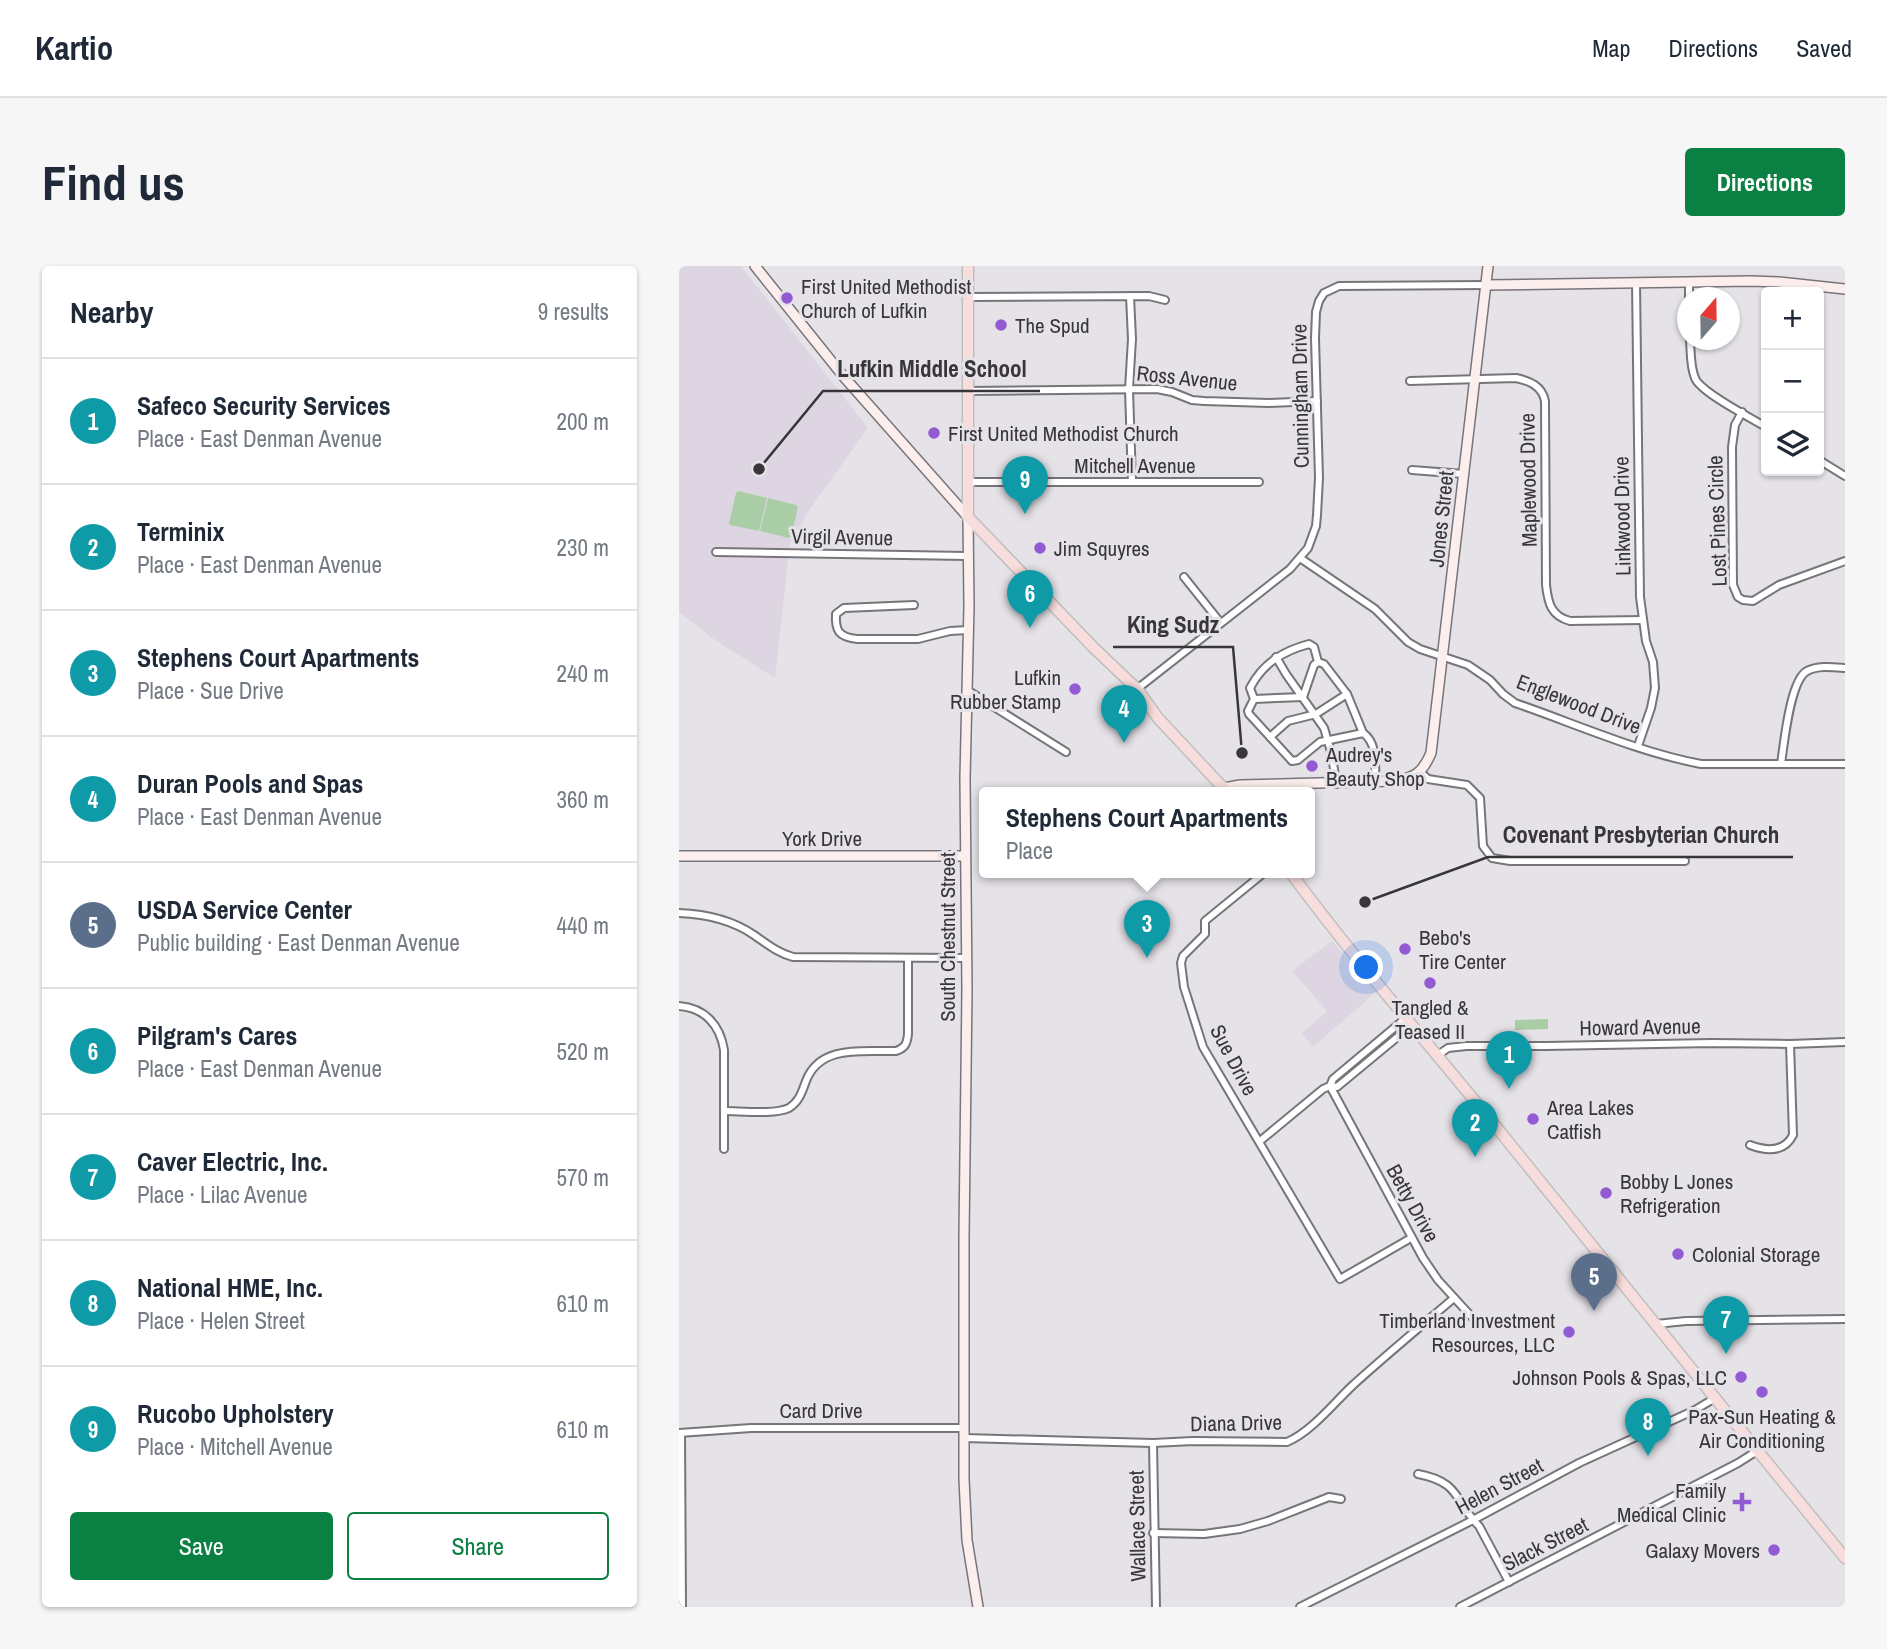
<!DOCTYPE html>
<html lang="en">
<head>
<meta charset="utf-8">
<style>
  :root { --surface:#fff; --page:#f6f6f7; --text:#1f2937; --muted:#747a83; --line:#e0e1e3; --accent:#0b8043 }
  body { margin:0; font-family:"Archivo Narrow",sans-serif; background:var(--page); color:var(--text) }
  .controls { position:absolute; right:21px; top:21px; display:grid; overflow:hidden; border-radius:7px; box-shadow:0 2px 5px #0004 }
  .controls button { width:63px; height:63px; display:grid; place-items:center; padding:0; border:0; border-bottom:2px solid var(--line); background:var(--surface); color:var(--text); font:35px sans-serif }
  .compass { position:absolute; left:998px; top:21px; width:63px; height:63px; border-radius:50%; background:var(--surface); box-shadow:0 2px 5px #0004; rotate:20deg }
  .you { position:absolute; left:688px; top:702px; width:24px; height:24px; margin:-18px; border:5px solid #fff; border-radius:50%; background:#1a73e8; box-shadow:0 0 0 10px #1a73e833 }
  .badge { display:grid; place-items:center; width:46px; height:46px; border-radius:50%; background:var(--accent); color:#fff; font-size:23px; font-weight:700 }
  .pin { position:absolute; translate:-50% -58px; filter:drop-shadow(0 2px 4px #0008) }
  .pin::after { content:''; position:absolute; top:37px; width:24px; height:21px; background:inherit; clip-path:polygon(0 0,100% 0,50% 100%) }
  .popup { position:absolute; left:300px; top:521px; width:336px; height:91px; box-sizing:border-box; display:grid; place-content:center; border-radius:7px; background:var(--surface); filter:drop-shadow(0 2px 5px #0005); font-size:23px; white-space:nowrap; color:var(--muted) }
  .popup b { font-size:26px; color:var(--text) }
  .popup::after { content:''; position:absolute; left:50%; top:100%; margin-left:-14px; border:14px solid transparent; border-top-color:var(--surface) }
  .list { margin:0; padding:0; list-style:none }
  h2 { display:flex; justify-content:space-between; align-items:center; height:91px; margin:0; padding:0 28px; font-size:30px }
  h2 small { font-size:23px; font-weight:400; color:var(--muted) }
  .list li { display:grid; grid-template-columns:46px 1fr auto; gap:21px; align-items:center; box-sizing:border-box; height:126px; padding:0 28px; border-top:2px solid var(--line) }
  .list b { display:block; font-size:26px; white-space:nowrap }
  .list p { margin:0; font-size:23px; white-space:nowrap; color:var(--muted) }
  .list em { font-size:23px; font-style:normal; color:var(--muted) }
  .actions { display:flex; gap:14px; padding:21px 28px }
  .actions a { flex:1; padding:16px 0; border:2px solid var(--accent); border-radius:7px; text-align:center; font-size:24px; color:var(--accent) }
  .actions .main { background:var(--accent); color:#fff }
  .icon { flex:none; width:38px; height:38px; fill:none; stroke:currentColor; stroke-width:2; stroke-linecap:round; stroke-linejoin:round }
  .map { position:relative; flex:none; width:1166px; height:1341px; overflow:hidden; border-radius:7px }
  header { display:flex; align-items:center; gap:42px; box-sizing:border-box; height:98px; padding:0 35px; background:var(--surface); border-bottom:2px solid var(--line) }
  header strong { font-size:33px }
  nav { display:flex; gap:38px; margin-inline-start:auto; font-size:24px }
  .intro { display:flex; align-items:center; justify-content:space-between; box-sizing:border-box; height:168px; padding:0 42px }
  h1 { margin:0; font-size:49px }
  .button { padding:18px 32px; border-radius:7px; background:var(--accent); color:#fff; font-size:24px; font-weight:700 }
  main { display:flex; gap:42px; padding:0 42px }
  aside { flex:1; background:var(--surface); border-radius:7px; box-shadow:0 2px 5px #0004 }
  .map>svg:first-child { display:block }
  .built { fill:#ddd6e2 }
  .green { fill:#a9cea5 }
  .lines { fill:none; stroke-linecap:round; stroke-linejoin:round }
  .street-casing { stroke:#78757a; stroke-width:10 }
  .secondary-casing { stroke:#78757a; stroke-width:12 }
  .primary-casing { stroke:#bfbfbf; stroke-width:13 }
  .street { stroke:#fff; stroke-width:6 }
  .secondary { stroke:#fbeeed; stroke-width:9 }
  .primary { stroke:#f7dddc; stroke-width:10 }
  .poi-dot { fill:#925bd3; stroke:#e5e2e8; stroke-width:2.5 }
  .labels { text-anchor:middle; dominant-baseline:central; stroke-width:6; stroke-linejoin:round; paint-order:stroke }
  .poi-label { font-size:21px; fill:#383638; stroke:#e5e2e8; text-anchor:start }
  .street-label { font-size:21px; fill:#383638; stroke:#e5e2e8 }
  .leader { fill:none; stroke:#383638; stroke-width:2.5 }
  .callout-dot { fill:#383638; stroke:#e5e2e8; stroke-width:2.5 }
  .callout-label { font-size:23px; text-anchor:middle; font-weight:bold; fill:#383638; stroke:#e5e2e8; stroke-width:6; stroke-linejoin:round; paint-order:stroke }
</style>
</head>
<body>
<header>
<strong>Kartio</strong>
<nav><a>Map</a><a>Directions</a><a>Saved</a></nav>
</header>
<div class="intro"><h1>Find us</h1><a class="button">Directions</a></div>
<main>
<aside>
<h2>Nearby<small>9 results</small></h2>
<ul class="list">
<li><span class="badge" style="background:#0f9aa8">1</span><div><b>Safeco Security Services</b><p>Place · East Denman Avenue</p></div><em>200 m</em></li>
<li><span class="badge" style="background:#0f9aa8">2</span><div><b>Terminix</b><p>Place · East Denman Avenue</p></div><em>230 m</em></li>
<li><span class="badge" style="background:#0f9aa8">3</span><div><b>Stephens Court Apartments</b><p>Place · Sue Drive</p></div><em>240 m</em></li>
<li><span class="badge" style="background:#0f9aa8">4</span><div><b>Duran Pools and Spas</b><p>Place · East Denman Avenue</p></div><em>360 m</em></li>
<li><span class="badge" style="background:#5c6f8a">5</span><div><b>USDA Service Center</b><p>Public building · East Denman Avenue</p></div><em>440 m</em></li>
<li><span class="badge" style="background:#0f9aa8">6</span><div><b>Pilgram's Cares</b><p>Place · East Denman Avenue</p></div><em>520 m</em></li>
<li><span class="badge" style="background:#0f9aa8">7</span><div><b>Caver Electric, Inc.</b><p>Place · Lilac Avenue</p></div><em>570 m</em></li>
<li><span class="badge" style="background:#0f9aa8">8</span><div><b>National HME, Inc.</b><p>Place · Helen Street</p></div><em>610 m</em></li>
<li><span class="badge" style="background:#0f9aa8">9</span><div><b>Rucobo Upholstery</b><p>Place · Mitchell Avenue</p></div><em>610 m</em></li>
</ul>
<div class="actions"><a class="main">Save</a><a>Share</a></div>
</aside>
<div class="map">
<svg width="1166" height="1341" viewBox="0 0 1166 1341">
  <rect width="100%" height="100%" fill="#e5e2e8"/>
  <g class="built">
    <path d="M 0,0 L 62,0 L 189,162 L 131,243 L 111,277 L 96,412 L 33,372 L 0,346 Z"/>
    <path d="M 653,675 L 697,726 L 634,781 L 623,767 L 648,745 L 613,705 Z"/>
  </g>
  <g class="green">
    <path d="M 59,225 L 88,232 L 80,265 L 51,259 L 50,257 L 57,227 Z"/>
    <path d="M 89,232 L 117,239 L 119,241 L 112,271 L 110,272 L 81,265 Z"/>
    <path d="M 869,753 L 869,763 L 836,764 L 836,754 Z"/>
  </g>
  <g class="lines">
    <defs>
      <g id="street">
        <path d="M 957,16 L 961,331 L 967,375 L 974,396 L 976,422 L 972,442 L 959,480"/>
        <path d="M 1010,16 L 1010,32"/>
        <path d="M 451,30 L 453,73 L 450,123 L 453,216"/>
        <path d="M 289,31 L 470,30 L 486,34"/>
        <path d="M 1011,74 C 1012,86 1011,100 1016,112 C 1021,126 1072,152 1087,161"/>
        <path d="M 731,115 L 837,112 C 851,115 863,120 866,135 L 867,319 C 869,337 872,350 891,355 L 964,354"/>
        <path d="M 289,125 L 478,123 L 493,126 L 513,134 L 525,135 L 589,137 L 638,135"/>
        <path d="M 1063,146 L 1056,159 L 1053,181 L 1054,319 L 1059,331 L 1064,334 L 1074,335 L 1100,319 L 1166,295"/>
        <path d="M 1140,194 L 1166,210"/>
        <path d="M 733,204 L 785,208"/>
        <path d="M 289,216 L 580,216"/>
        <path d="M 37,286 L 288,290"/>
        <path d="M 621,292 L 696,343 L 729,376 L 741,383 L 789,399 L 811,414 L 824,428 L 836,437 C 897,458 959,486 1022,498 L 1166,498"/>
        <path d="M 505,311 L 541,356"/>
        <path d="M 235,339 L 165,342 L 157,348 C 156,365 160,371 178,373 L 239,373 L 271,365 L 289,364"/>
        <path d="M 597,391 L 607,408 L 645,462 L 653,489 L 657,518"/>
        <path d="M 639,396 L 645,398 L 668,428"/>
        <path d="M 458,423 L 611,303 L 629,282 L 637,260 L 638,249 L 640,212 L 636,72 L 637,46 L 640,35 L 645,27 L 660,20 L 807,19"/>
        <path d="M 288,424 L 387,486"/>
        <path d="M 624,431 L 635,399 L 639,396 L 635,381 L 630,378 C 604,385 584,397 571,422 L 575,433 L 569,445 L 570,448 L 613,495 L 619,494 L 641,476 L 684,467 C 699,477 696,500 696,516"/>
        <path d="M 575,433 L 624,431"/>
        <path d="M 591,471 L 609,455 L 637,448 L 668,428 L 684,467"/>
        <path d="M 1102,498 C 1105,478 1111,414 1128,405 C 1139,399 1154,401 1166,402"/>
        <path d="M 740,505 L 749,513 L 788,519 L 801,532 L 804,580 L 813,592 L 831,595 L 1006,595"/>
        <path d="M 586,606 L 526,655 L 526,668 L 504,690 L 502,697 L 505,721 L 524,781 L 661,1013 L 732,972"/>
        <path d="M 0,647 C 27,648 53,654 75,669 C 88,678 99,687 114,691 L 287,692"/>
        <path d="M 0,740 C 26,742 41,759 45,784 L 45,883"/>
        <path d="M 759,789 L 769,782 L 787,780 L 867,780 L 1033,777 L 1111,778 L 1166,776"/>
        <path d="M 651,820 L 744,992 L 759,1014 L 801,1060"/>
        <path d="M 651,820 L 654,813 L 727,752"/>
        <path d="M 45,845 C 62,845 95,849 110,842 C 120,836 123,826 127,815 C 141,778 184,786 217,785 C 226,782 228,778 229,768 L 229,692"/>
        <path d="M 581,875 L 644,823 L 651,820 L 658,821 L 733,759"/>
        <path d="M 1071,879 C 1087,885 1105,887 1114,869 L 1111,778"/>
        <path d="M 977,1058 L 1007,1055 L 1166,1053"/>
        <path d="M 0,1167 L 72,1162 L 285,1162"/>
        <path d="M 2,1167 L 3,1341"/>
        <path d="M 285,1172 L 474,1177 L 514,1175 L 608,1176 C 632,1166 654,1138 673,1120 C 706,1090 741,1061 775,1032"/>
        <path d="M 474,1177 L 477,1341"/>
        <path d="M 739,1208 C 782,1216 775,1235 800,1260 L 830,1316"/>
        <path d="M 474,1267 L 525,1268 L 561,1263 L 589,1255 L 650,1231 L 662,1233"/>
        <path d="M 621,1341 L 794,1254 L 900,1197 L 1016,1144 L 1036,1132"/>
        <path d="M 781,1341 L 1059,1197 L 1078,1185"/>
      </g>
      <g id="secondary">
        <path d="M 76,0 L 165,111 L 289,251 L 290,340 L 286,512 L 288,724 L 285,970 L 285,1213 L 288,1274 L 299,1341"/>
        <path d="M 807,19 L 1072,15 L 1100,16 L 1166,23"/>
        <path d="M 545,522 L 561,519 L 716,515 C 736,512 744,506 752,487 L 809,0"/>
        <path d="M 0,590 L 286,590"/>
      </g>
      <g id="primary">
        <path d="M 289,0 L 289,251 L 414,381 L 458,423 L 479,452 L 548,526"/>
        <path d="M 611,606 C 679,698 755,784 827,873 C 940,1012 1052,1153 1166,1292"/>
      </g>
    </defs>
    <use href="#street" class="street-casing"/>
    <use href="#secondary" class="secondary-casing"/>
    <use href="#primary" class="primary-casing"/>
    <use href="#street" class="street"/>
    <use href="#secondary" class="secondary"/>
    <use href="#primary" class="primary"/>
  </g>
  <g class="poi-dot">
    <circle cx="108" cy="32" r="7"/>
    <circle cx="322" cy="59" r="7"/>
    <circle cx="255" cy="167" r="7"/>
    <circle cx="361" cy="282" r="7"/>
    <circle cx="396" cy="423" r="7"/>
    <circle cx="633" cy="500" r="7"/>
    <circle cx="726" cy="683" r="7"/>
    <circle cx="751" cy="717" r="7"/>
    <circle cx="854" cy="853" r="7"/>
    <circle cx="927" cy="927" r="7"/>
    <circle cx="999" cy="988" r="7"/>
    <circle cx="890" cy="1066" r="7"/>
    <circle cx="1062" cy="1111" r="7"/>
    <circle cx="1083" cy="1126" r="7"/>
    <path d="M1059.5 1225.5h7v7h7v7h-7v7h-7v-7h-7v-7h7z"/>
    <circle cx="1095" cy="1284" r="7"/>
  </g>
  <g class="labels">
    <g class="poi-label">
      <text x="122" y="20">First United Methodist<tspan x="122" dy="24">Church of Lufkin</tspan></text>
      <text x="336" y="59">The Spud</text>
      <text x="269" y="167">First United Methodist Church</text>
      <text x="375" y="282">Jim Squyres</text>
      <text x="382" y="411" text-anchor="end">Lufkin<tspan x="382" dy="24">Rubber Stamp</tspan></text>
      <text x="647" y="488">Audrey's<tspan x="647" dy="24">Beauty Shop</tspan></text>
      <text x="740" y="671">Bebo's<tspan x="740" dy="24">Tire Center</tspan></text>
      <text x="751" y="741" text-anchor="middle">Tangled &amp;<tspan x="751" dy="24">Teased II</tspan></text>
      <text x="868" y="841">Area Lakes<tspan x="868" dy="24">Catfish</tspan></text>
      <text x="941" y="915">Bobby L Jones<tspan x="941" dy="24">Refrigeration</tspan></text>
      <text x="1013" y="988">Colonial Storage</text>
      <text x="876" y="1054" text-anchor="end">Timberland Investment<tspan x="876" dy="24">Resources, LLC</tspan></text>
      <text x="1048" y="1111" text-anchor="end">Johnson Pools &amp; Spas, LLC</text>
      <text x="1083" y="1150" text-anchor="middle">Pax-Sun Heating &amp;<tspan x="1083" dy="24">Air Conditioning</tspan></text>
      <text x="1047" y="1224" text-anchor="end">Family<tspan x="1047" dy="24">Medical Clinic</tspan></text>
      <text x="1081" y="1284" text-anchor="end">Galaxy Movers</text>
    </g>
    <g class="street-label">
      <text transform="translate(508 112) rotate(6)">Ross Avenue</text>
      <text transform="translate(621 130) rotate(-91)">Cunningham Drive</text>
      <text x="456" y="199">Mitchell Avenue</text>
      <text transform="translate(849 214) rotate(-91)">Maplewood Drive</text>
      <text transform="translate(943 250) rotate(-91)">Linkwood Drive</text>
      <text transform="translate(762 253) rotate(-84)">Jones Street</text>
      <text transform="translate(1038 255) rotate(-92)">Lost Pines Circle</text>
      <text transform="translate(163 271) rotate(1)">Virgil Avenue</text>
      <text transform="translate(900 438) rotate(21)">Englewood Drive</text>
      <text x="143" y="572">York Drive</text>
      <text transform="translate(268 671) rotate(-90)">South Chestnut Street</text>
      <text transform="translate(961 761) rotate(-1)">Howard Avenue</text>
      <text transform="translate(555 794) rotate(62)">Sue Drive</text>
      <text transform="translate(734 937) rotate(61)">Betty Drive</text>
      <text x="142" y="1144">Card Drive</text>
      <text transform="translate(557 1157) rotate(-1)">Diana Drive</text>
      <text transform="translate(820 1220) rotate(-28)">Helen Street</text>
      <text transform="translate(458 1260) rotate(-91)">Wallace Street</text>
      <text transform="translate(866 1278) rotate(-27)">Slack Street</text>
    </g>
  </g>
  <path class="leader" d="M80 203L144 125H361M563 487L554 381H434M686 636L809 591H1114"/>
  <g class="callout-dot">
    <circle cx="80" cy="203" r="7"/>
    <circle cx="563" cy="487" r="7"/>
    <circle cx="686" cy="636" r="7"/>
  </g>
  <g class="callout-label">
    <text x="253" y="111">Lufkin Middle School</text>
    <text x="494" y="367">King Sudz</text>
    <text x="962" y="577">Covenant Presbyterian Church</text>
  </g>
</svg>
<div class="controls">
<button>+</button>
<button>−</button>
<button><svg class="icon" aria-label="layers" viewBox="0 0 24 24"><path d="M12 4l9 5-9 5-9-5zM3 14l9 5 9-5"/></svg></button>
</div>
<svg class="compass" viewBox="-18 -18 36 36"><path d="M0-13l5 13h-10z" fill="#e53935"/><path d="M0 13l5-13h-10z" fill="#747a83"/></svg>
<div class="you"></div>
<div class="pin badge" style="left:830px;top:823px;background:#0f9aa8">1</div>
<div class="pin badge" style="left:796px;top:891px;background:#0f9aa8">2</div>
<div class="pin badge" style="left:468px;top:692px;background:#0f9aa8">3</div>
<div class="popup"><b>Stephens Court Apartments</b>Place</div>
<div class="pin badge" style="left:445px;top:477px;background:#0f9aa8">4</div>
<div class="pin badge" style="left:915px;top:1045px;background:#5c6f8a">5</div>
<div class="pin badge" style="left:351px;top:362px;background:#0f9aa8">6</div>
<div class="pin badge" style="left:1047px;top:1088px;background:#0f9aa8">7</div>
<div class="pin badge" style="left:969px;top:1190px;background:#0f9aa8">8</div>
<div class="pin badge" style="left:346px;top:248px;background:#0f9aa8">9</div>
</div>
</main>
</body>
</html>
